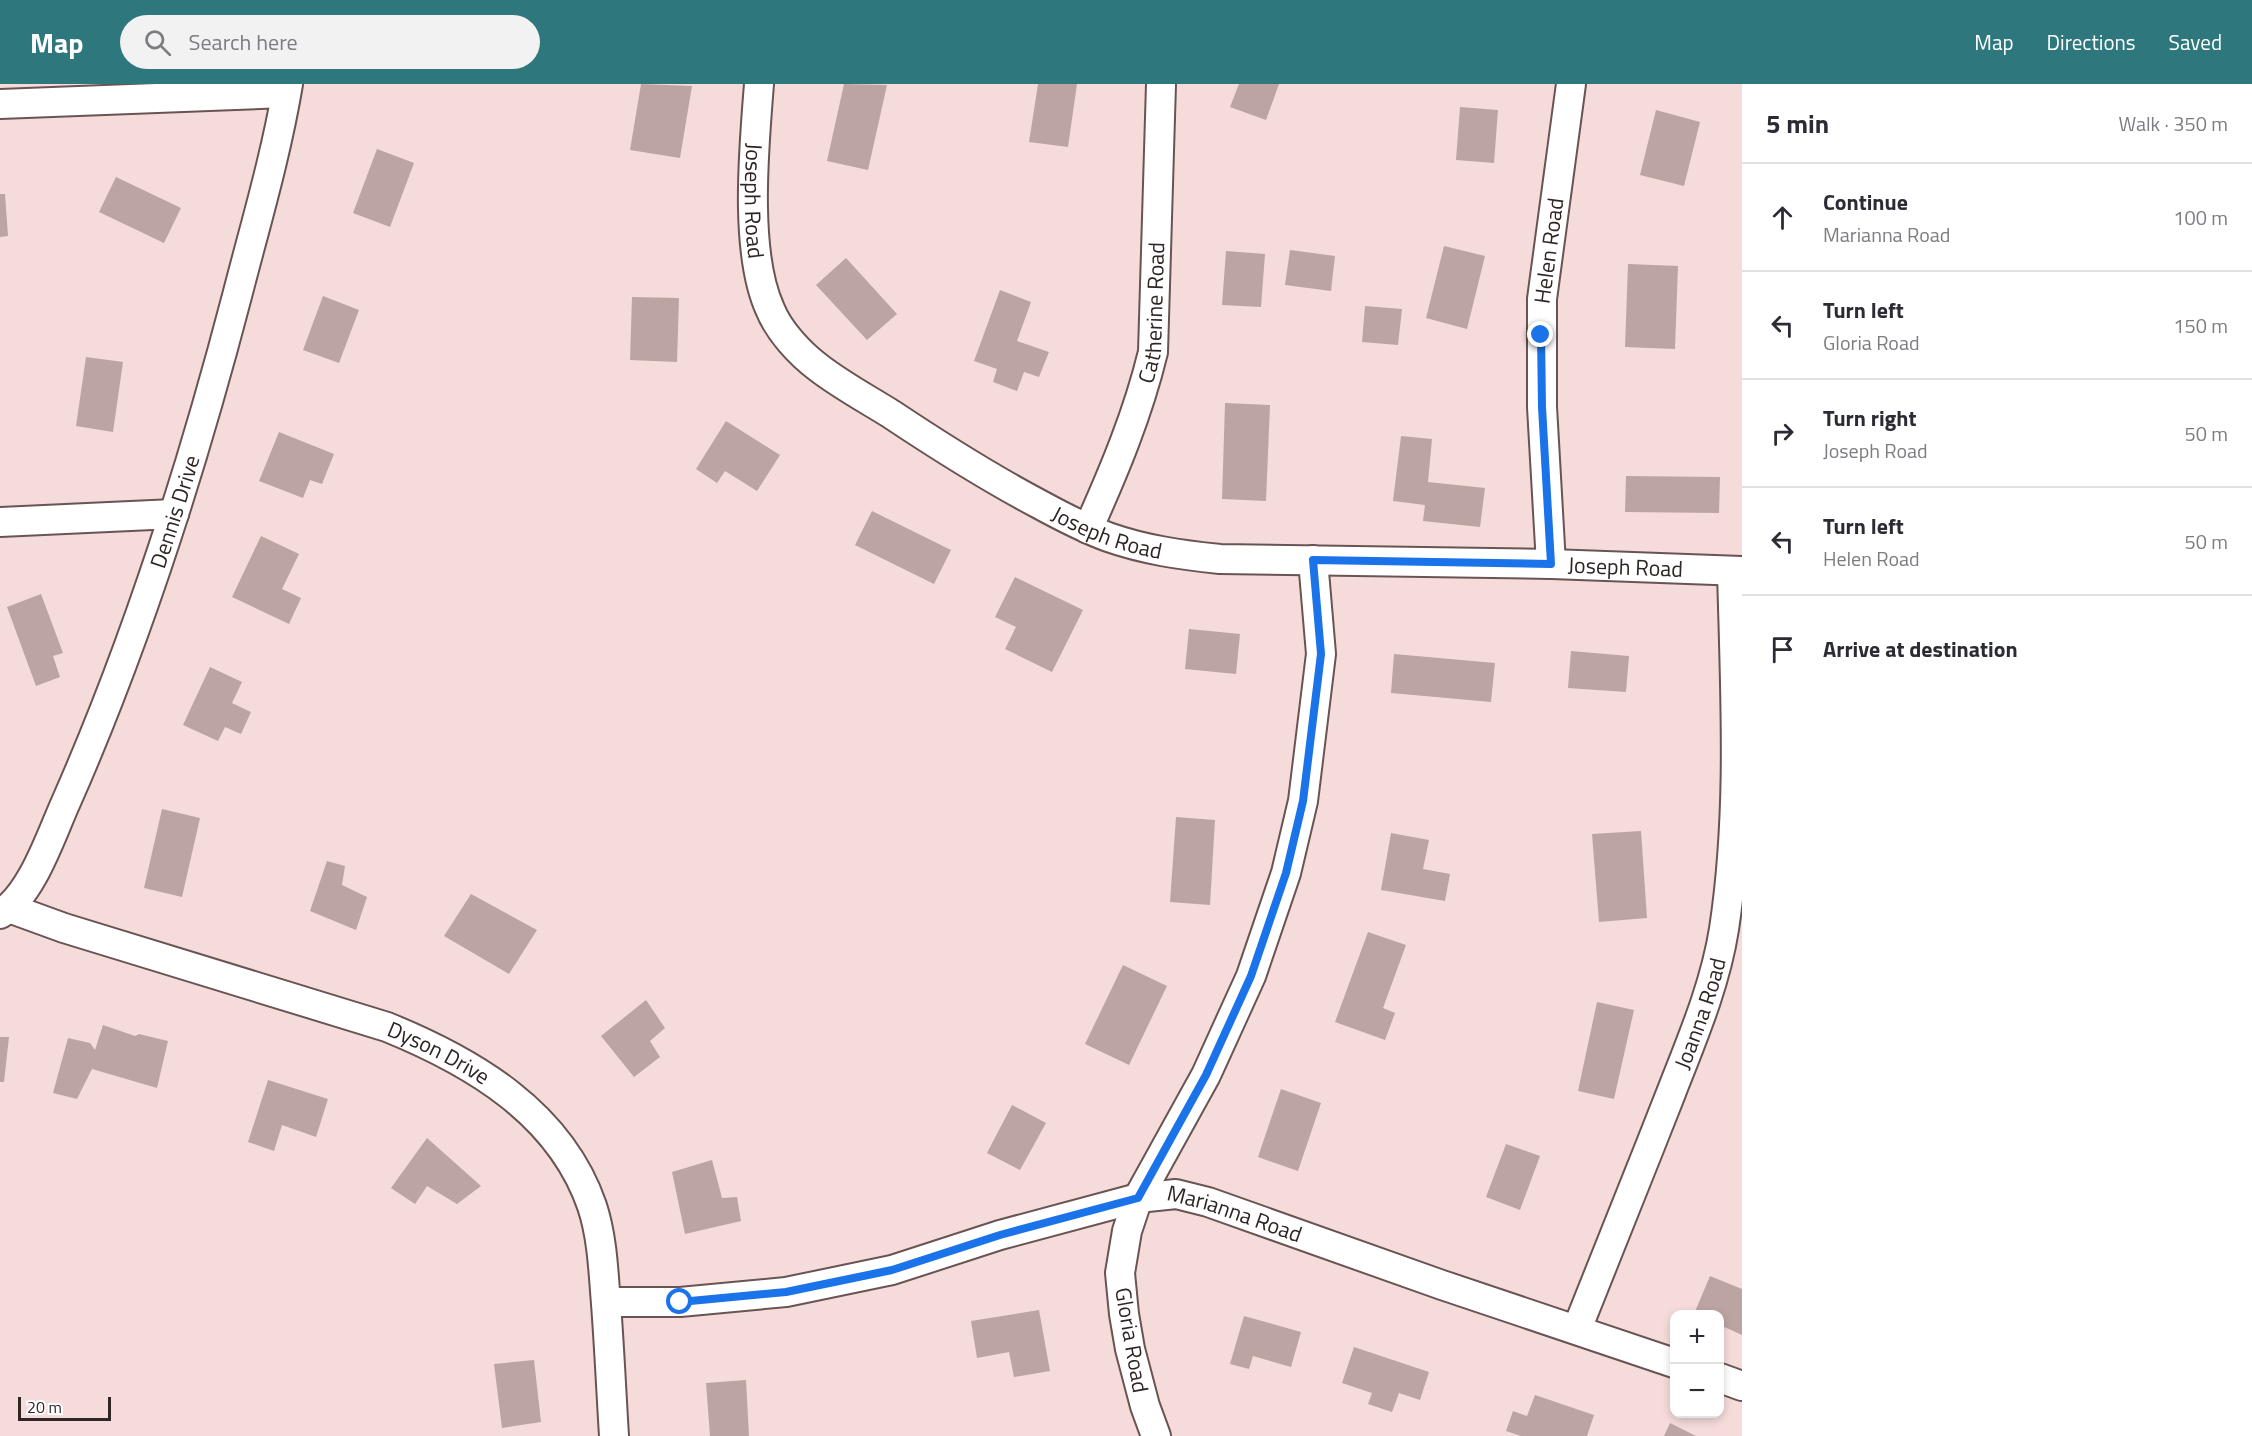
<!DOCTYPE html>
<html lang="en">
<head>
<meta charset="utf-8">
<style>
  :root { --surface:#fff; --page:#f2f2f3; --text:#2b2b33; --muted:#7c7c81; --line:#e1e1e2; --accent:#2d777d }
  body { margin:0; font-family:"Titillium Web",sans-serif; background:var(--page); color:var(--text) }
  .controls { position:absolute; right:18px; bottom:18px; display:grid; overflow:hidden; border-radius:12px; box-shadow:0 3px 9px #0003 }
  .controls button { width:54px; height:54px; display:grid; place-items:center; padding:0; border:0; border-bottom:2px solid var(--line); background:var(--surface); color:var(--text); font:30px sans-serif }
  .scale { position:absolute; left:18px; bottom:15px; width:93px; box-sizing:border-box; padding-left:6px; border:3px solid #2e2524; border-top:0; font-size:16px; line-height:21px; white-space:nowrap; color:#2e2524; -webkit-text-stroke:4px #fff; paint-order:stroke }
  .stop { position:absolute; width:18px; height:18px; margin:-14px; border:4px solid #1a73e8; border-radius:50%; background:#fff }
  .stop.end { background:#1a73e8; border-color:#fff; box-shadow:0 2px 6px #0008 }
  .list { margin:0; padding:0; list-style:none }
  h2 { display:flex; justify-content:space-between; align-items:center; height:78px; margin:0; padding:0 24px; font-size:26px }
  h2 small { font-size:20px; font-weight:400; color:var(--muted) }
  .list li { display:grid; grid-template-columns:39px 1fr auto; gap:18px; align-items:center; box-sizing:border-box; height:108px; padding:0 24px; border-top:2px solid var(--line) }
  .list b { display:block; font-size:22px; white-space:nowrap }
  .list p { margin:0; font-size:20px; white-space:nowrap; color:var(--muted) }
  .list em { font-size:20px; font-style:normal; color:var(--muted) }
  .icon { flex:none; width:33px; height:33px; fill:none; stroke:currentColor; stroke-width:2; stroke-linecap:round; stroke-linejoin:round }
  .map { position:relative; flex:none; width:1742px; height:1352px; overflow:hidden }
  header { display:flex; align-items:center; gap:36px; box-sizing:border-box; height:84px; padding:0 30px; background:var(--accent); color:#fff }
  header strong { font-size:28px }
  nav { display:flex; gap:33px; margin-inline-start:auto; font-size:21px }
  .search { width:420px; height:54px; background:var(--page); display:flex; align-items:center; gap:15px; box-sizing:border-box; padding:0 21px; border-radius:33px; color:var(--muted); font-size:22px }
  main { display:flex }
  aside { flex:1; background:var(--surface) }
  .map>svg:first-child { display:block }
  .building { fill:#bca4a2 }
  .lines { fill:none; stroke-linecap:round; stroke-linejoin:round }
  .minor-casing { stroke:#695453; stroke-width:32 }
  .minor { stroke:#fff; stroke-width:28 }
  .route { stroke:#1a73e8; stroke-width:8 }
  .labels { text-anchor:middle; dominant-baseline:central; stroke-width:5; stroke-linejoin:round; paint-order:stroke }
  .street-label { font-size:22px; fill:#2e2524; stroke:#fff }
</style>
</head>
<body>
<header>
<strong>Map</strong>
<div class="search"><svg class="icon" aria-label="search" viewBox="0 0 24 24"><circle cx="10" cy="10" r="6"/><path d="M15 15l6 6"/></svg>Search here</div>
<nav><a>Map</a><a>Directions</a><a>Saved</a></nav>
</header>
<main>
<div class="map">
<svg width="1742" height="1352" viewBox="0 0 1742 1352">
  <rect width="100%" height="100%" fill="#f5dcda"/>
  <g class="building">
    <path d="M 641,0 L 692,2 L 680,74 L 630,66 Z"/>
    <path d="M 844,0 L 887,1 L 868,86 L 827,77 Z"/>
    <path d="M 1038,0 L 1077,0 L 1068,63 L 1029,58 Z"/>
    <path d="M 1239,0 L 1279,0 L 1266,36 L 1230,23 Z"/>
    <path d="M 1460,23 L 1498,26 L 1494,79 L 1456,76 Z"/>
    <path d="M 1656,26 L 1700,38 L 1684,102 L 1640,91 Z"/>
    <path d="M 377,65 L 414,79 L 390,143 L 353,129 Z"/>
    <path d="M 116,93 L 181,124 L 164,159 L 99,128 Z"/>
    <path d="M 0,110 L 5,110 L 8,152 L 0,153 Z"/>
    <path d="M 1444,162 L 1485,172 L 1467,245 L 1426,234 Z"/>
    <path d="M 1290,166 L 1335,172 L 1331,207 L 1285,201 Z"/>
    <path d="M 1226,167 L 1265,170 L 1261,223 L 1222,221 Z"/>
    <path d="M 846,174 L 897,230 L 867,256 L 816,201 Z"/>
    <path d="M 1628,180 L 1678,182 L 1675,265 L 1625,263 Z"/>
    <path d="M 1000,206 L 1031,218 L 1017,257 L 1049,268 L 1039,293 L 1024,288 L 1017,307 L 993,298 L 997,285 L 974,277 Z"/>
    <path d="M 323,212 L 359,226 L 339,279 L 303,266 Z"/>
    <path d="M 632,213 L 679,214 L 677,278 L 630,276 Z"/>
    <path d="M 1365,222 L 1402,225 L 1398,261 L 1362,258 Z"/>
    <path d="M 86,273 L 123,278 L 113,348 L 76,342 Z"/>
    <path d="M 1225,319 L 1270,321 L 1266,417 L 1222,415 Z"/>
    <path d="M 726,337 L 780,371 L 757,407 L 725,387 L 717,399 L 696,385 Z"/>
    <path d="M 279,348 L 334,370 L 322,400 L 310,396 L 303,414 L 259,397 Z"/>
    <path d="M 1401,352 L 1432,355 L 1428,398 L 1485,404 L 1480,443 L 1423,437 L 1425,421 L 1393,417 Z"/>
    <path d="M 1626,392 L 1720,393 L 1719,429 L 1625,428 Z"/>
    <path d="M 872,427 L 951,466 L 934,500 L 855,461 Z"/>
    <path d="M 261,452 L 299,470 L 282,505 L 301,514 L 289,540 L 232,513 Z"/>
    <path d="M 1015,493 L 1083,526 L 1052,588 L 1005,565 L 1016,543 L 995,533 Z"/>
    <path d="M 41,510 L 63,569 L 53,572 L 60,593 L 36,602 L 7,523 Z"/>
    <path d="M 1189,545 L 1240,550 L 1236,590 L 1185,585 Z"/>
    <path d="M 1571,567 L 1629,572 L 1626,608 L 1568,604 Z"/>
    <path d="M 1394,570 L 1495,579 L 1491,618 L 1391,609 Z"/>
    <path d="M 210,583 L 242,598 L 232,619 L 251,628 L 241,650 L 225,643 L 218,657 L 183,641 Z"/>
    <path d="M 162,725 L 200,734 L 182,813 L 144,804 Z"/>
    <path d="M 1176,733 L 1215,736 L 1210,821 L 1170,818 Z"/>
    <path d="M 1641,747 L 1647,834 L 1599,838 L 1592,750 Z"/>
    <path d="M 1391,749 L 1429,756 L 1423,785 L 1450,790 L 1445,817 L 1381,806 Z"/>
    <path d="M 327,777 L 345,782 L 342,801 L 367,813 L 356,846 L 310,827 Z"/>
    <path d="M 471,810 L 537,846 L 509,890 L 444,852 Z"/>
    <path d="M 1368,848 L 1406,861 L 1383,924 L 1395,929 L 1385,956 L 1335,938 Z"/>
    <path d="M 1123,881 L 1167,902 L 1129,981 L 1085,960 Z"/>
    <path d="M 646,916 L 665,944 L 650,957 L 660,973 L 634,993 L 601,952 Z"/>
    <path d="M 1597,918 L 1634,926 L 1614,1015 L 1578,1007 Z"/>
    <path d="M 103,941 L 135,952 L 139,950 L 168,957 L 157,1004 L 92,985 L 77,1015 L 53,1009 L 68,954 L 90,959 L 95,966 Z"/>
    <path d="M 0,953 L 9,953 L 4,998 L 0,998 Z"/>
    <path d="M 268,996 L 328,1015 L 316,1053 L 282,1041 L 274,1067 L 248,1058 Z"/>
    <path d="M 1281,1005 L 1321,1019 L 1298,1087 L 1258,1073 Z"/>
    <path d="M 1012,1021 L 1046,1039 L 1020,1086 L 987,1069 Z"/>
    <path d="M 427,1054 L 481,1102 L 457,1120 L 427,1102 L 415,1120 L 391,1104 Z"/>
    <path d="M 1506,1060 L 1540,1072 L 1520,1126 L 1486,1113 Z"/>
    <path d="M 712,1076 L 722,1114 L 737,1113 L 741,1137 L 685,1150 L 672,1088 Z"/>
    <path d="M 1710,1192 L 1742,1205 L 1742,1251 L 1720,1241 L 1720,1230 L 1694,1230 Z"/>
    <path d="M 1039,1226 L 1050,1287 L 1014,1293 L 1009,1268 L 977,1274 L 971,1237 Z"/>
    <path d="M 1244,1232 L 1301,1248 L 1291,1283 L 1253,1272 L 1249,1285 L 1230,1280 Z"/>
    <path d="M 1354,1263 L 1429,1288 L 1420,1316 L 1399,1309 L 1392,1328 L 1368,1320 L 1372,1309 L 1342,1299 Z"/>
    <path d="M 534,1276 L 541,1338 L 502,1344 L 494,1280 Z"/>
    <path d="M 746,1296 L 749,1352 L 710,1352 L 706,1299 Z"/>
    <path d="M 1535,1311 L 1594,1331 L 1587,1352 L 1521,1352 L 1506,1347 L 1513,1327 L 1527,1332 Z"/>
    <path d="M 1670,1339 L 1696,1352 L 1664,1352 Z"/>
  </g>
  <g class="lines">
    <defs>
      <g id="minor">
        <path id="s1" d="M 759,0 C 754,63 744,168 770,225 C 779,247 799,269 819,284 C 841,301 867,315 891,330 C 939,362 988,393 1039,420 C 1061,432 1084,444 1108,453 C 1145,466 1181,471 1220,475 L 1551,480 L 1742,487"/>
        <path d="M 0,20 L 286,9"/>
        <path d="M 0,438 L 174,430"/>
        <path id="s2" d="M 1088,445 C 1114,387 1138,330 1153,268 L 1161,0"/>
        <path id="s3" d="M 1551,480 L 1542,323 L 1542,215 L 1571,0"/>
        <path id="s4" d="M 9,824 L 64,844 L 387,943 C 473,978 560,1029 592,1122 C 601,1149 603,1179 605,1207 C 609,1255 611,1304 614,1352"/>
        <path id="s5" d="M 0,830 C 32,811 51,751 66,718 C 138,555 192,384 237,212 C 255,142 276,72 288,0"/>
        <path id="s6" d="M 606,1218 L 680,1218 L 786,1208 L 892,1186 L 1000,1151 L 1138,1114 L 1176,1110 L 1208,1118 L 1442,1201 L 1674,1279"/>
        <path id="s7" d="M 1577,1245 C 1608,1167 1640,1088 1671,1009 C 1692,955 1715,902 1724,845 C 1742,727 1735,606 1732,487"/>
        <path d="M 1720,1294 L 1742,1302"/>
        <path d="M 1156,1352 L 1145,1322 L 1130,1265 L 1124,1230 L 1120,1189 L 1127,1147 L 1138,1114 L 1206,991 L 1251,892 L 1286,789 L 1303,717 L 1321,570 L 1313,476"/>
      </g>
    </defs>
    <use href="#minor" class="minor-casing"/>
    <use href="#minor" class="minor"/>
  </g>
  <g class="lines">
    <path class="route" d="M 680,1218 L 786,1208 L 892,1186 L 1000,1151 L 1138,1114 L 1206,991 L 1251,892 L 1286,789 L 1303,717 L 1321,570 L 1313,476 L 1551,480 L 1542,323 L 1541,251"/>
  </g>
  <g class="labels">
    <g class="street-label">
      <text stroke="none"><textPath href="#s1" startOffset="117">Joseph Road</textPath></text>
      <text stroke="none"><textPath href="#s3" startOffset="314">Helen Road</textPath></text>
      <text stroke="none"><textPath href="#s2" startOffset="228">Catherine Road</textPath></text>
      <text stroke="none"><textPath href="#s5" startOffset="442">Dennis Drive</textPath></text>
      <text stroke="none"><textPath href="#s1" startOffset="638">Joseph Road</textPath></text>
      <text stroke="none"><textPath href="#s1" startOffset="1160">Joseph Road</textPath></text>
      <text stroke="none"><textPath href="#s7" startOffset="339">Joanna Road</textPath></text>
      <text stroke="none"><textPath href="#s4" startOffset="454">Dyson Drive</textPath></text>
      <text stroke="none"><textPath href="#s6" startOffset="645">Marianna Road</textPath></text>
      <text transform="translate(1132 1256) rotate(80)">Gloria Road</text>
    </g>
  </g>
</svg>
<div class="controls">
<button>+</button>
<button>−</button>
</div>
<div class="scale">20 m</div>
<div class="stop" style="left:680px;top:1218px"></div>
<div class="stop end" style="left:1541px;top:251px"></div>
</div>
<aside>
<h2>5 min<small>Walk · 350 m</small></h2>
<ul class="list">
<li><svg class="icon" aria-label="ahead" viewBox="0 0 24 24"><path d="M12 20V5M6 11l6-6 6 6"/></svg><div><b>Continue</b><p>Marianna Road</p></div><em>100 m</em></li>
<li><svg class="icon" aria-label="left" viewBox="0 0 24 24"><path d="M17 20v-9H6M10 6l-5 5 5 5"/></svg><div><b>Turn left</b><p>Gloria Road</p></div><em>150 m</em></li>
<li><svg class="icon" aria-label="right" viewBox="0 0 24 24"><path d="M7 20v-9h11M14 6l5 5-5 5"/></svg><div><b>Turn right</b><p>Joseph Road</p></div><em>50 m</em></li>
<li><svg class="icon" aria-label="left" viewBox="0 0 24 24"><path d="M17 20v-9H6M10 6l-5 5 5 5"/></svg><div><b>Turn left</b><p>Helen Road</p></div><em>50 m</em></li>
<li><svg class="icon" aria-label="arrive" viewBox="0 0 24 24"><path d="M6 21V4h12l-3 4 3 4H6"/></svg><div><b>Arrive at destination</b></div></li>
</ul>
</aside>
</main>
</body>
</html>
